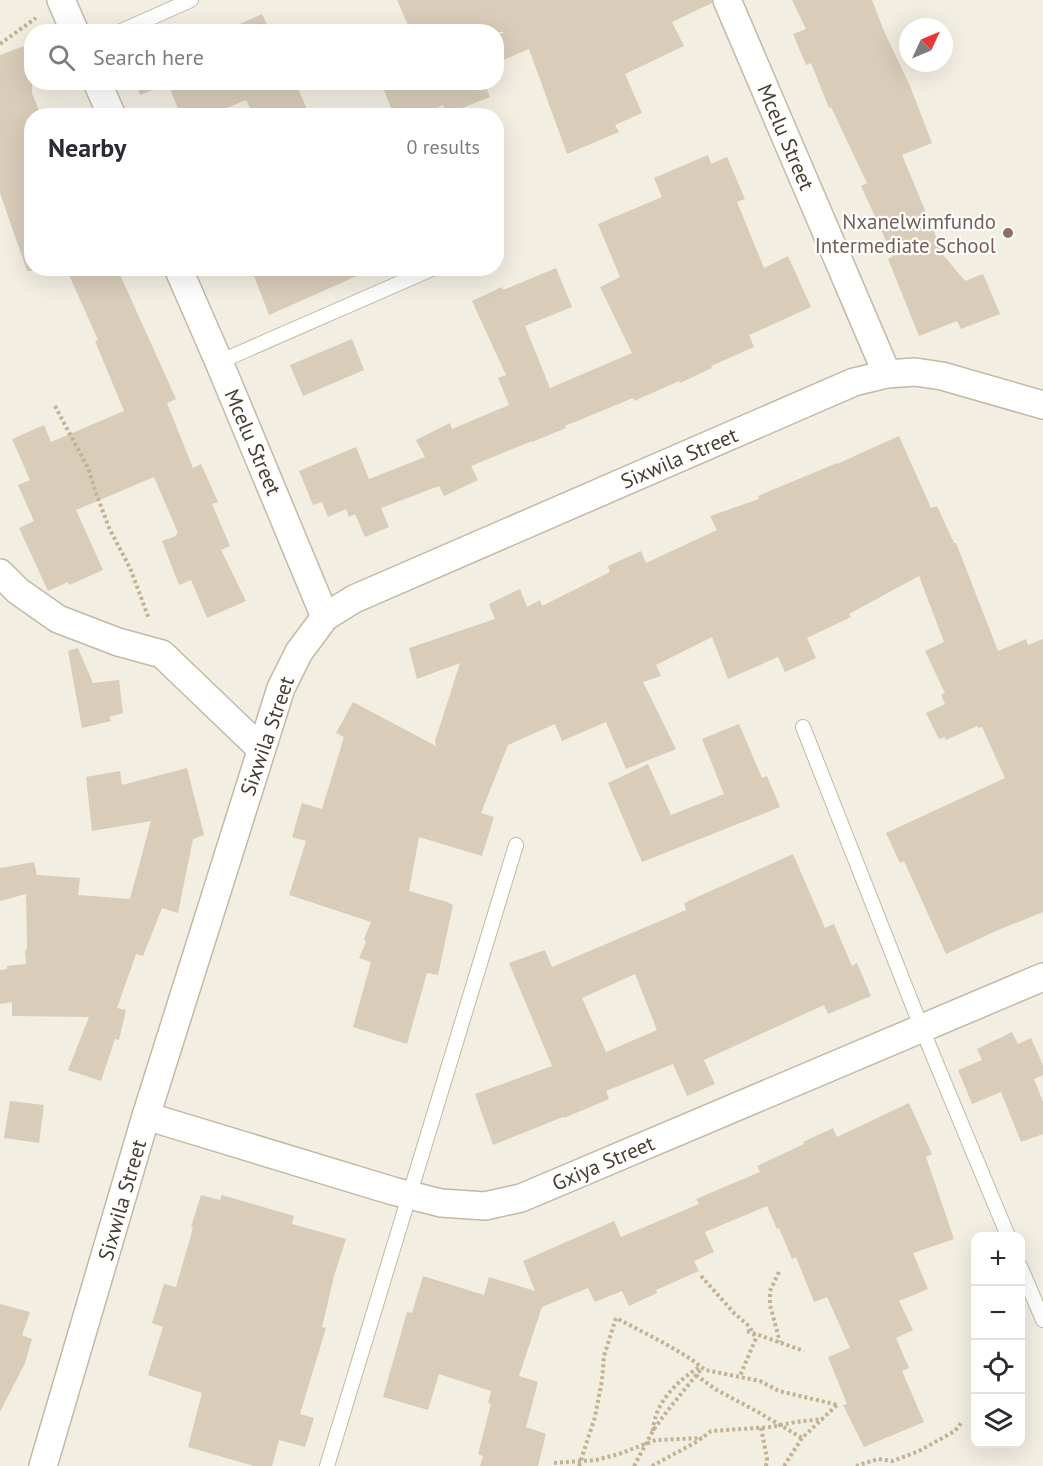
<!DOCTYPE html>
<html lang="en">
<head>
<meta charset="utf-8">
<style>
  :root { --surface:#fff; --page:#f7f7f7; --text:#2b2b33; --muted:#7c7c81; --line:#e1e1e2 }
  body { margin:0; font-family:"PT Sans",sans-serif; background:var(--page); color:var(--text) }
  .controls { position:absolute; right:18px; bottom:18px; display:grid; overflow:hidden; border-radius:12px; box-shadow:0 6px 24px #0002 }
  .controls button { width:54px; height:54px; display:grid; place-items:center; padding:0; border:0; border-bottom:2px solid var(--line); background:var(--surface); color:var(--text); font:30px sans-serif }
  .compass { position:absolute; left:899px; top:18px; width:54px; height:54px; border-radius:50%; background:var(--surface); box-shadow:0 6px 24px #0002; rotate:46deg }
  .list { margin:0; padding:0; list-style:none }
  h2 { display:flex; justify-content:space-between; align-items:center; height:78px; margin:0; padding:0 24px; font-size:26px }
  h2 small { font-size:20px; font-weight:400; color:var(--muted) }
  .icon { flex:none; width:33px; height:33px; fill:none; stroke:currentColor; stroke-width:2; stroke-linecap:round; stroke-linejoin:round }
  .map { position:relative; flex:none; width:1043px; height:1466px; overflow:hidden }
  .search { position:absolute; background:var(--surface); box-shadow:0 6px 24px #0002; left:24px; top:24px; width:480px; height:66px; display:flex; align-items:center; gap:15px; box-sizing:border-box; padding:0 21px; border-radius:24px; color:var(--muted); font-size:22px }
  .panel { position:absolute; background:var(--surface); box-shadow:0 6px 24px #0002; left:24px; top:108px; width:480px; height:168px; border-radius:24px }
  .map>svg:first-child { display:block }
  .building { fill:#d9ccb9; fill-rule:evenodd }
  .lines { fill:none; stroke-linecap:round; stroke-linejoin:round }
  .service-casing { stroke:#c2b9a6; stroke-width:16 }
  .minor-casing { stroke:#c2b9a6; stroke-width:30 }
  .path { stroke:#c2b293; stroke-width:4; stroke-dasharray:3 3; stroke-linecap:butt }
  .service { stroke:#fff; stroke-width:14 }
  .minor { stroke:#fff; stroke-width:27 }
  .education-dot { fill:#8d6e63; stroke:#fff; stroke-width:2 }
  .labels { text-anchor:middle; dominant-baseline:central; stroke-width:4.5; stroke-linejoin:round; paint-order:stroke }
  .street-label { font-size:21px; fill:#453d32; stroke:#fff }
  .education-label { font-size:21px; fill:#785e54; stroke:#fff; text-anchor:end }
</style>
</head>
<body>
<div class="map">
<svg width="1043" height="1466" viewBox="0 0 1043 1466">
  <rect width="100%" height="100%" fill="#f3eee2"/>
  <g class="building">
    <path d="M 397,0 L 712,0 L 712,3 L 672,22 L 684,46 L 625,74 L 642,113 L 615,125 L 619,132 L 567,154 L 529,49 L 496,63 L 496,35 L 505,32 L 411,32 Z"/>
    <path d="M 792,0 L 872,0 L 884,31 L 910,86 L 932,143 L 902,155 L 944,256 L 965,281 L 983,274 L 1000,314 L 961,329 L 957,321 L 919,336 L 888,259 L 893,256 L 861,186 L 867,183 L 831,107 L 829,108 L 811,63 L 806,65 L 793,34 L 806,29 Z"/>
    <path d="M 262,14 L 271,32 L 213,32 L 226,26 L 228,29 Z"/>
    <path d="M 32,43 L 32,93 L 41,116 L 32,116 L 32,271 L 27,271 L 0,193 L 0,55 Z"/>
    <path d="M 135,82 L 295,82 L 310,116 L 254,116 L 246,100 L 207,116 L 181,116 L 168,84 L 140,95 Z"/>
    <path d="M 387,82 L 484,82 L 490,97 L 447,114 L 443,105 L 418,116 L 394,116 L 382,85 Z"/>
    <path d="M 708,155 L 711,164 L 727,157 L 745,199 L 737,202 L 764,268 L 788,256 L 811,307 L 749,335 L 754,347 L 711,366 L 712,368 L 680,383 L 679,381 L 634,401 L 633,398 L 565,426 L 566,428 L 532,442 L 532,441 L 471,466 L 478,480 L 444,496 L 439,486 L 381,508 L 389,527 L 365,537 L 355,514 L 349,517 L 346,509 L 328,517 L 322,502 L 313,505 L 299,471 L 356,447 L 369,479 L 425,457 L 416,440 L 450,423 L 452,429 L 509,405 L 498,378 L 506,375 L 472,301 L 502,287 L 503,290 L 556,268 L 572,307 L 525,326 L 550,388 L 632,353 L 600,287 L 620,277 L 598,224 L 662,197 L 654,178 Z"/>
    <path d="M 66,268 L 117,268 L 176,399 L 167,403 L 193,468 L 201,464 L 218,502 L 212,504 L 230,546 L 221,550 L 246,601 L 207,618 L 191,580 L 179,585 L 162,541 L 176,536 L 176,534 L 178,533 L 154,477 L 76,510 L 103,570 L 69,585 L 68,582 L 48,591 L 19,528 L 34,521 L 18,485 L 30,480 L 12,439 L 44,425 L 51,442 L 124,411 L 95,341 L 98,340 Z"/>
    <path d="M 251,268 L 375,268 L 269,315 Z"/>
    <path d="M 352,339 L 364,370 L 303,396 L 290,365 Z"/>
    <path d="M 899,436 L 931,508 L 937,506 L 954,543 L 956,543 L 998,651 L 1026,639 L 1028,645 L 1043,639 L 1043,912 L 996,931 L 946,954 L 904,861 L 900,863 L 886,833 L 1005,778 L 982,727 L 979,728 L 977,726 L 946,740 L 945,737 L 939,739 L 926,713 L 945,704 L 941,695 L 945,693 L 925,651 L 944,642 L 919,576 L 849,614 L 851,617 L 807,638 L 816,658 L 785,672 L 778,657 L 728,679 L 712,637 L 656,665 L 661,676 L 643,682 L 676,749 L 626,769 L 606,722 L 562,741 L 555,724 L 508,745 L 481,813 L 494,817 L 482,856 L 419,837 L 409,891 L 447,902 L 453,905 L 438,975 L 427,973 L 407,1044 L 353,1027 L 371,962 L 359,958 L 366,942 L 364,939 L 371,922 L 289,895 L 306,841 L 292,837 L 302,803 L 322,809 L 344,737 L 336,733 L 353,702 L 436,746 L 435,741 L 460,663 L 417,679 L 409,648 L 495,619 L 489,604 L 520,589 L 527,607 L 540,600 L 542,606 L 610,572 L 608,566 L 641,551 L 646,563 L 717,530 L 710,516 L 759,499 L 758,496 L 837,463 L 837,464 Z"/>
    <path d="M 78,648 L 93,683 L 119,680 L 123,713 L 109,717 L 111,721 L 82,728 L 68,651 Z"/>
    <path d="M 739,724 L 762,778 L 767,776 L 780,807 L 642,862 L 608,783 L 648,764 L 671,815 L 724,794 L 702,739 Z"/>
    <path d="M 187,768 L 204,835 L 193,839 L 178,913 L 162,908 L 143,956 L 136,954 L 117,1008 L 126,1010 L 119,1040 L 115,1039 L 101,1081 L 68,1070 L 89,1017 L 12,1016 L 12,1002 L 0,1004 L 0,970 L 7,969 L 7,966 L 26,964 L 25,950 L 27,949 L 26,894 L 0,901 L 0,868 L 34,862 L 37,875 L 80,878 L 78,895 L 130,899 L 151,821 L 92,831 L 86,777 L 120,771 L 122,785 Z"/>
    <path d="M 793,854 L 825,928 L 834,924 L 852,966 L 857,963 L 871,996 L 828,1014 L 824,1005 L 704,1060 L 715,1084 L 687,1096 L 673,1064 L 606,1091 L 609,1099 L 564,1118 L 563,1117 L 493,1145 L 475,1094 L 552,1066 L 509,963 L 545,950 L 552,967 L 686,910 L 684,903 ZM 635,974 L 657,1030 L 606,1052 L 582,998 Z"/>
    <path d="M 1012,1032 L 1018,1044 L 1031,1038 L 1043,1065 L 1043,1075 L 1034,1079 L 1043,1102 L 1043,1134 L 1021,1142 L 1001,1092 L 972,1104 L 958,1070 L 982,1060 L 977,1049 Z"/>
    <path d="M 10,1101 L 44,1105 L 39,1143 L 4,1138 Z"/>
    <path d="M 909,1103 L 932,1154 L 926,1157 L 954,1239 L 913,1253 L 928,1289 L 899,1301 L 913,1330 L 896,1338 L 909,1368 L 902,1371 L 924,1422 L 864,1447 L 843,1405 L 847,1404 L 828,1357 L 850,1348 L 827,1297 L 814,1302 L 796,1257 L 792,1259 L 779,1228 L 777,1229 L 767,1206 L 705,1232 L 714,1252 L 694,1261 L 699,1271 L 656,1290 L 657,1293 L 629,1306 L 622,1291 L 595,1302 L 588,1288 L 542,1307 L 519,1376 L 538,1382 L 526,1427 L 546,1434 L 538,1466 L 480,1466 L 483,1456 L 478,1454 L 491,1404 L 488,1403 L 491,1391 L 439,1374 L 428,1410 L 383,1397 L 407,1312 L 412,1313 L 423,1276 L 484,1295 L 489,1277 L 535,1291 L 523,1261 L 614,1221 L 621,1237 L 699,1204 L 696,1199 L 760,1172 L 757,1166 L 804,1144 L 803,1142 L 833,1128 L 837,1137 Z"/>
    <path d="M 201,1195 L 220,1200 L 222,1195 L 294,1216 L 292,1224 L 346,1239 L 334,1276 L 322,1327 L 326,1328 L 300,1414 L 314,1418 L 305,1447 L 279,1440 L 272,1466 L 254,1466 L 188,1447 L 202,1393 L 148,1375 L 163,1327 L 152,1323 L 164,1284 L 176,1287 L 193,1228 L 191,1227 Z"/>
    <path d="M 0,1304 L 30,1312 L 22,1335 L 32,1339 L 25,1363 L 0,1412 Z"/>
  </g>
  <g class="lines">
    <defs>
      <g id="service">
        <path d="M 119,32 L 191,0"/>
        <path d="M 219,362 L 434,268"/>
        <path d="M 803,727 L 922,1029 L 1008,1236"/>
        <path d="M 1020,1266 L 1043,1320"/>
        <path d="M 327,1466 L 516,845"/>
      </g>
      <g id="minor">
        <path d="M 61,0 L 75,32"/>
        <path d="M 727,0 L 887,374"/>
        <path d="M 97,82 L 112,116"/>
        <path d="M 178,268 L 219,362 L 325,617"/>
        <path d="M 0,573 L 18,591 L 58,619 L 118,642 L 162,654 L 261,749"/>
        <path d="M 146,1116 L 393,1191 L 441,1203 L 485,1206 L 521,1198 L 1043,977"/>
        <path d="M 43,1466 L 146,1116 L 281,688 L 299,652 L 325,617 L 354,599 L 854,382 L 887,374 L 915,372 L 942,376 L 1043,405"/>
      </g>
    </defs>
    <use href="#service" class="service-casing"/>
    <use href="#minor" class="minor-casing"/>
    <g class="path">
      <path d="M 0,44 L 36,18"/>
      <path d="M 55,406 L 88,468 L 97,496 L 110,530 L 130,568 L 149,619"/>
      <path d="M 779,1272 L 770,1291 L 770,1305 L 780,1342"/>
      <path d="M 701,1276 L 734,1313 L 749,1326 L 756,1338 L 740,1376"/>
      <path d="M 747,1331 L 804,1351"/>
      <path d="M 696,1375 L 715,1389 L 758,1412 L 802,1438"/>
      <path d="M 761,1428 L 767,1458 L 766,1466"/>
      <path d="M 653,1431 C 654,1403 678,1380 701,1366"/>
      <path d="M 554,1463 L 596,1460 L 619,1454 L 656,1440 L 702,1438"/>
      <path d="M 579,1466 L 595,1417 L 602,1380 L 604,1356 L 616,1318 L 664,1343 L 691,1359 L 705,1370 L 760,1381 L 779,1391 L 838,1405"/>
      <path d="M 634,1466 L 654,1429 L 668,1410 L 702,1368"/>
      <path d="M 652,1466 L 698,1441 L 711,1431 L 772,1427 L 795,1422 L 823,1419"/>
      <path d="M 784,1466 L 802,1438 L 837,1405"/>
      <path d="M 856,1466 L 878,1459 L 893,1461 L 919,1451 L 955,1431 L 961,1423"/>
    </g>
    <use href="#service" class="service"/>
    <use href="#minor" class="minor"/>
  </g>
  <circle class="education-dot" cx="1008" cy="233" r="6"/>
  <g class="labels">
    <g class="street-label">
      <text transform="translate(786 137) rotate(67)">Mcelu Street</text>
      <text transform="translate(253 442) rotate(67)">Mcelu Street</text>
      <text transform="translate(679 458) rotate(-23)">Sixwila Street</text>
      <text transform="translate(267 736) rotate(-71)">Sixwila Street</text>
      <text transform="translate(603 1163) rotate(-23)">Gxiya Street</text>
      <text transform="translate(122 1200) rotate(-74)">Sixwila Street</text>
    </g>
    <g class="education-label">
      <text x="996" y="221">Nxanelwimfundo<tspan x="996" dy="24">Intermediate School</tspan></text>
    </g>
  </g>
</svg>
<div class="controls">
<button>+</button>
<button>−</button>
<button><svg class="icon" aria-label="locate" viewBox="0 0 24 24"><circle cx="12" cy="12" r="6"/><path d="M12 2v4M12 18v4M2 12h4M18 12h4"/></svg></button>
<button><svg class="icon" aria-label="layers" viewBox="0 0 24 24"><path d="M12 4l9 5-9 5-9-5zM3 14l9 5 9-5"/></svg></button>
</div>
<svg class="compass" viewBox="-18 -18 36 36"><path d="M0-13l5 13h-10z" fill="#e53935"/><path d="M0 13l5-13h-10z" fill="#7c7c81"/></svg>
<div class="search"><svg class="icon" aria-label="search" viewBox="0 0 24 24"><circle cx="10" cy="10" r="6"/><path d="M15 15l6 6"/></svg>Search here</div>
<section class="panel">
<h2>Nearby<small>0 results</small></h2>
<ul class="list">
</ul>
</section>
</div>
</body>
</html>
